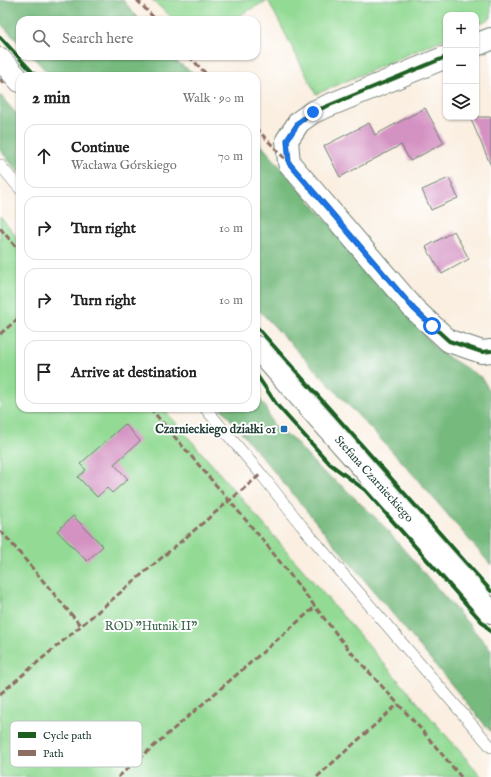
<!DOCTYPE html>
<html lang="en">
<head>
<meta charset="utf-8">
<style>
  :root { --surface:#fff; --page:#f6f6f6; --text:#222; --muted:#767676; --line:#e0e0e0 }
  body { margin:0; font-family:"IM FELL English",serif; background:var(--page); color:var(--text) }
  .controls { position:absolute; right:12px; top:12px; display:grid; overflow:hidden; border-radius:8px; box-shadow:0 1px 3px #0004 }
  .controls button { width:36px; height:36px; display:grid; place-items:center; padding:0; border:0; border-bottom:1px solid var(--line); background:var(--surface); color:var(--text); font:20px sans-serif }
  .stop { position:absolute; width:12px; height:12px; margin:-9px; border:3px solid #1a73e8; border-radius:50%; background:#fff }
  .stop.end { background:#1a73e8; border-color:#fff; box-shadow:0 1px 4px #0008 }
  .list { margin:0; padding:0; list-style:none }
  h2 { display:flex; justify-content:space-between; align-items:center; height:52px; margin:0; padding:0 16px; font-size:17px }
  h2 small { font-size:13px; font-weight:400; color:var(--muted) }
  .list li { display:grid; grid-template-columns:26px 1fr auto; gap:12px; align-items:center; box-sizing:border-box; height:64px; margin:0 8px 8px; padding:0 8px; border:1px solid var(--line); border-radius:12px }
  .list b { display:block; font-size:15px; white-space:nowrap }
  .list p { margin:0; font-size:13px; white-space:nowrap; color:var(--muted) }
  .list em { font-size:13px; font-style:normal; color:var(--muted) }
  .icon { flex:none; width:22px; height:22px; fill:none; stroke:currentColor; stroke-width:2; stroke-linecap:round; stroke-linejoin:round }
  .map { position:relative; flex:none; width:491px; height:777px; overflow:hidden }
  .search { position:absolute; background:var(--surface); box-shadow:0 1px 3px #0004; left:16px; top:16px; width:244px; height:44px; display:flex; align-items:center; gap:10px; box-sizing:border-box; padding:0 14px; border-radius:12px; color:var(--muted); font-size:15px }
  .panel { position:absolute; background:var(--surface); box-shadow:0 1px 3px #0004; left:16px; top:72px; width:244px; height:340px; border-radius:12px }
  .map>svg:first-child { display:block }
  .green { fill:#93da94; stroke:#598c64 }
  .forest { fill:#76ba7e; stroke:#4a7c59 }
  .building { fill:#d492c2 }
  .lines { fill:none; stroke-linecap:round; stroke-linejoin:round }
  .service-casing { stroke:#6c7b71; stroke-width:12 }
  .minor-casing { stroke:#6c7b71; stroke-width:24 }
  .tertiary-casing { stroke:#6c7b71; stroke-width:24 }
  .service { stroke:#fff; stroke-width:11 }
  .minor { stroke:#fff; stroke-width:22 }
  .tertiary { stroke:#fff; stroke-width:22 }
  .quiet { stroke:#8d6e63; stroke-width:3; stroke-dasharray:6 3; stroke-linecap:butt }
  .cycleway-casing { stroke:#fff; stroke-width:6 }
  .cycleway { stroke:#1b5e20; stroke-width:4 }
  .route { stroke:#1a73e8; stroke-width:5 }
  .poi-dot { fill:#1f6fb2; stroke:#fff; stroke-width:1.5 }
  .labels { text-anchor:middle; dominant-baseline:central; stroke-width:4; stroke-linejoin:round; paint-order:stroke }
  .poi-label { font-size:12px; font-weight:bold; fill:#1f3d34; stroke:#fff; text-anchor:end }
  .street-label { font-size:12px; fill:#1f3d34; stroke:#fff }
  .park-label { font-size:12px; fill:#3c644c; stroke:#fff }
  .key { fill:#fff; stroke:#bcc5c2; stroke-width:1 }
  .key-label { font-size:11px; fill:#1f3d34 }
</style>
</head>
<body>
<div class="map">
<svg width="491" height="777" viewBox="0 0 491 777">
  <rect width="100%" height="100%" fill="#fff"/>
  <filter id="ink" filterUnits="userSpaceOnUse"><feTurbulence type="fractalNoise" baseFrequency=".025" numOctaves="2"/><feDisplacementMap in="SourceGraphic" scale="8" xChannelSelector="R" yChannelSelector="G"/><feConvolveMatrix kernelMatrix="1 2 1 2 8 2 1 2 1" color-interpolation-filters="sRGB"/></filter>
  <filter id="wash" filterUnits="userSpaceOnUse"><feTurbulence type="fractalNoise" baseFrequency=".012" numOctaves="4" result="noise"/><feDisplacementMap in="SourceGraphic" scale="16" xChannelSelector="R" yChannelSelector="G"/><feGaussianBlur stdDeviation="0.9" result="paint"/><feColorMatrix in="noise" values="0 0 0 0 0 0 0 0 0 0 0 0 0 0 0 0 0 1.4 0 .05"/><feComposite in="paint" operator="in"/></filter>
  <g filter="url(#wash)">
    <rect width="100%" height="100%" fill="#faefe1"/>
    <g class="green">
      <path d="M 152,0 L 268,0 L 230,20 L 175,20 Z"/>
      <path d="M 268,0 L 491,0 L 491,18 L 476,25 L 476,15 L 446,15 L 446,38 L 316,94 Z"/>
      <path d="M 0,217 L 20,241 L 20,408 L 163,408 L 482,777 L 0,777 Z"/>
    </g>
    <g class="forest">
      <path d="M 0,0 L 123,0 L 139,20 L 20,20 L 20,44 L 0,23 Z"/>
      <path d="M 32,56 L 168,56 L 198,76 L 51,76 Z"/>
      <path d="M 0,95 L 20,118 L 20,174 L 0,150 Z"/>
      <path d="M 256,139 L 378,279 L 437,350 L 482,378 L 491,394 L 491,565 L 404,464 L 256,307 Z"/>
      <path d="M 256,394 L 265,406 L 271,421 L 278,431 L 293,439 L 319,469 L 342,486 L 379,521 L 491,650 L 491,732 L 221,408 L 256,408 Z"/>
    </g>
    <g id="blocks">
      <g class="building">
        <path d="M 425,108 L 444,143 L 410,161 L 401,145 L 340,177 L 324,146 L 369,123 L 375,135 Z"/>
        <path d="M 470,117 L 491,117 L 491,166 Z"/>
        <path d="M 449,178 L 458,198 L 431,210 L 422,190 Z"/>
        <path d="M 454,231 L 469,259 L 442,274 L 426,247 Z"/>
        <path d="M 125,424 L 140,441 L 114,464 L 128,479 L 112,493 L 107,488 L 97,497 L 78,477 L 86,470 L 80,464 Z"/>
        <path d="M 73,516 L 103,546 L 87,561 L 57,531 Z"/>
      </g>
    </g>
  </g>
  <g filter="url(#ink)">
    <use href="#blocks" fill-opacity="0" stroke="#6c7b71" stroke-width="1"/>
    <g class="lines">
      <defs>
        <g id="service">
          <path d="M 0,165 L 20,189"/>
          <path d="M 205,408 L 261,474 L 301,525 L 491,747"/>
        </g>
        <g id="minor">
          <path d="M 476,45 L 491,39"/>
          <path d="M 446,57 L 313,112 L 299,122 L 287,140 L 289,163 L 414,309 L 449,341 L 482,352 L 491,351"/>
        </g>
        <g id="tertiary">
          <path d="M 0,59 L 20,81"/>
          <path d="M 256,347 L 491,612"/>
        </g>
      </defs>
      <use href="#service" class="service-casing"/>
      <use href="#minor" class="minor-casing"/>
      <use href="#tertiary" class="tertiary-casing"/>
      <use href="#service" class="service"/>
      <use href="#minor" class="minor"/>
      <use href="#tertiary" class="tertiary"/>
      <g class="quiet">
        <path d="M 137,0 L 156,20"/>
        <path d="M 189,56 L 208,76"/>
        <path d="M 0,79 L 4,84"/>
        <path d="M 256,128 L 288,162"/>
        <path d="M 0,228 L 20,252"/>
        <path d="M 0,334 L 20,317"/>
        <path d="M 150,408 L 262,539 L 349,650 L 420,728 L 461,777"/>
        <path d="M 0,531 L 7,538 L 81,626"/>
        <path d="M 0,694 L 261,474"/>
        <path d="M 118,777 L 315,607"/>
        <path d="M 317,777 L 398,704"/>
      </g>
      <defs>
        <g id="cycleway">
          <path d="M 0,37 L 36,76"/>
          <path d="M 446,57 L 313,112 L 299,122 L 287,140 L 289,163 L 414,309 L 449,341 L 482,352 L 491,351"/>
          <path d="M 256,326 L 491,591"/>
          <path d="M 256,374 L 277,405 L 330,464 L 365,490 L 491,632"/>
        </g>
      </defs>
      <use href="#cycleway" class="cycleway-casing"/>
      <use href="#cycleway" class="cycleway"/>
    </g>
  </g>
  <g class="lines" filter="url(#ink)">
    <path class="route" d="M 313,112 L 299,122 L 287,140 L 289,163 L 414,309 L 432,326"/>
  </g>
  <rect class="poi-dot" x="280" y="425" width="8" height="8" rx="2"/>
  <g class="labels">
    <g class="poi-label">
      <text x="276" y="429">Czarnieckiego działki 01</text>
    </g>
    <g class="street-label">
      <text transform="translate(374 479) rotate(48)">Stefana Czarnieckiego</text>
    </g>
    <g class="park-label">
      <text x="151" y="626">ROD "Hutnik II"</text>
    </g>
  </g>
  <rect x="10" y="721" width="132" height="46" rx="6" class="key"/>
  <rect x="18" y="732" width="18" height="6" fill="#1b5e20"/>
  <rect x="18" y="750" width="18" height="6" fill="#8d6e63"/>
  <g class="key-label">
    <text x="43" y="739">Cycle path</text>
    <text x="43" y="757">Path</text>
  </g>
</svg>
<div class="controls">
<button>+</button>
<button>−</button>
<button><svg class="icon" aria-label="layers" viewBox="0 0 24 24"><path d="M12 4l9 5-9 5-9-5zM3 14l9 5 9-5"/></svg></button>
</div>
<div class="stop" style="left:432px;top:326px"></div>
<div class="stop end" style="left:313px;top:112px"></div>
<div class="search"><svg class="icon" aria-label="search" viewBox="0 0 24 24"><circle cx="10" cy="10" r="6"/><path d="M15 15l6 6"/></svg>Search here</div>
<section class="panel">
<h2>2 min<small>Walk · 90 m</small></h2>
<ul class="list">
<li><svg class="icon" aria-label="ahead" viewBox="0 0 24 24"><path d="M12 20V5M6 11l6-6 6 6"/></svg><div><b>Continue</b><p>Wacława Górskiego</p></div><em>70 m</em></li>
<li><svg class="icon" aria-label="right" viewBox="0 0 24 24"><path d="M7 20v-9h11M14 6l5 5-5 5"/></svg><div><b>Turn right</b></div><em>10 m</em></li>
<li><svg class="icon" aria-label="right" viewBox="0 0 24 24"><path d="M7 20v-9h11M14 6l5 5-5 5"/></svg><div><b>Turn right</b></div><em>10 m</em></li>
<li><svg class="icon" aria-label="arrive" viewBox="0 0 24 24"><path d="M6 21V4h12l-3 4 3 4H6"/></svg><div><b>Arrive at destination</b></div></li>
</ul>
</section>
</div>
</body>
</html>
